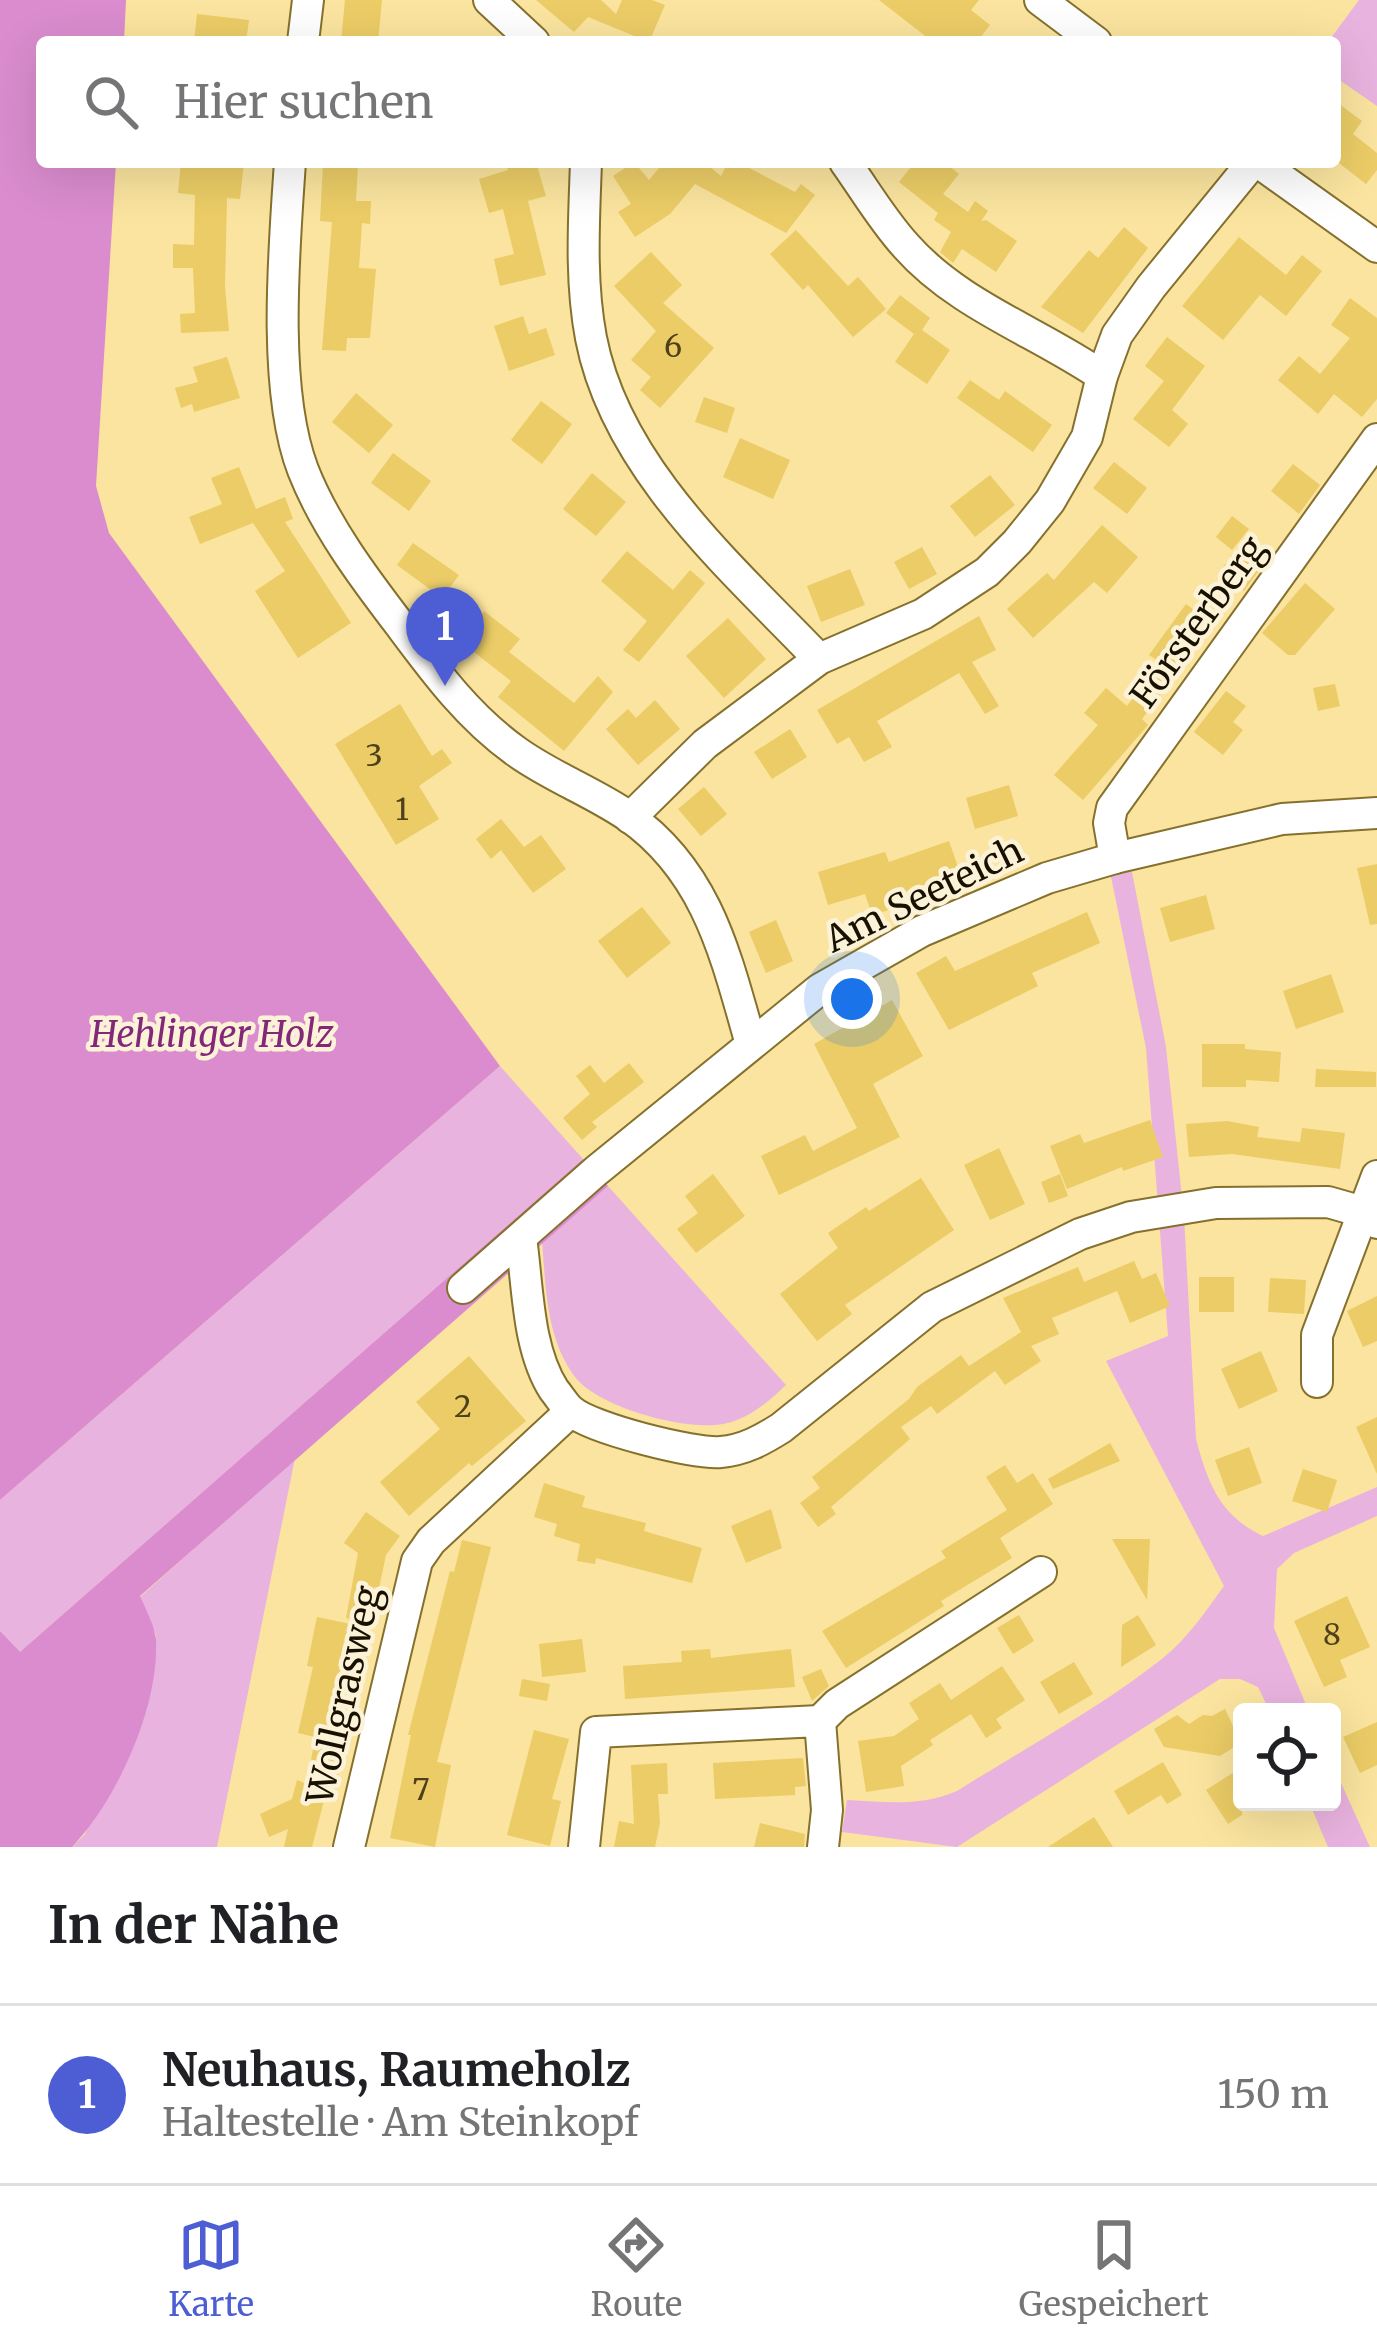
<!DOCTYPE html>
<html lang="de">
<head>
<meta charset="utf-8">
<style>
  :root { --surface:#fff; --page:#f6f6f6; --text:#202124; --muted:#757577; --line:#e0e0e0; --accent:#4d5ed4 }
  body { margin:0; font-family:Merriweather,serif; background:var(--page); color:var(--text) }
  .controls { position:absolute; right:36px; bottom:36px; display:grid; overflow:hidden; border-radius:12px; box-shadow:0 12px 48px #0002 }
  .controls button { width:108px; height:108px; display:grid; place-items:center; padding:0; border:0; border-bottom:3px solid var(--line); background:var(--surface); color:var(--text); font:60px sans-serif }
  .you { position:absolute; left:852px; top:999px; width:42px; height:42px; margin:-30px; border:9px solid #fff; border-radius:50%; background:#1a73e8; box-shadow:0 0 0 18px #1a73e833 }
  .badge { display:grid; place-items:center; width:78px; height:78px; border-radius:50%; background:var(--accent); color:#fff; font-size:39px; font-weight:700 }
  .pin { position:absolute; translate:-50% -99px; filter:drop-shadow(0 3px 6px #0008) }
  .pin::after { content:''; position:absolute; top:63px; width:42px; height:36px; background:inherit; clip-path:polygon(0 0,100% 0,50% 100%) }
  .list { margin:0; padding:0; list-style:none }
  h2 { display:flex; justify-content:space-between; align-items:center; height:156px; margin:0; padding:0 48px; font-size:51px }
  h2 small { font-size:39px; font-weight:400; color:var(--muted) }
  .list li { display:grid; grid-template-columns:78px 1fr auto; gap:36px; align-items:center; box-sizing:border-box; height:180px; padding:0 48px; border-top:3px solid var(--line) }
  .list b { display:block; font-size:45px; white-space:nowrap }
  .list p { margin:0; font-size:39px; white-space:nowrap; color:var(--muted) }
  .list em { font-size:39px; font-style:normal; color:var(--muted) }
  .icon { flex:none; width:66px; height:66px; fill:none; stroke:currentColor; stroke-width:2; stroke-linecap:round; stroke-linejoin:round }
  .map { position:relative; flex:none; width:1377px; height:1847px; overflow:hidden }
  .search { position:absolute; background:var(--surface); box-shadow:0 12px 48px #0002; left:36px; right:36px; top:36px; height:132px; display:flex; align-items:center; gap:30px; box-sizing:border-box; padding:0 42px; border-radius:12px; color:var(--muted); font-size:45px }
  .sheet { height:336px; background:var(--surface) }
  nav { display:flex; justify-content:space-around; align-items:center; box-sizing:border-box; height:168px; border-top:3px solid var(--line); background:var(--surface); font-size:33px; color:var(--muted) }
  nav a { display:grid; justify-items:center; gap:6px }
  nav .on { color:var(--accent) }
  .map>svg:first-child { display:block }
  .green { fill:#e9b3df }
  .forest { fill:#da8cce }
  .building { fill:#ebcc66 }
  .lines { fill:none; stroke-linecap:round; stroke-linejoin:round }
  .minor-casing { stroke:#85712d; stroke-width:34 }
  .minor { stroke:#fff; stroke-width:30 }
  .labels { text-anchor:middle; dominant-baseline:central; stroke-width:9; stroke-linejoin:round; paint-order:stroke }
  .number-label { font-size:30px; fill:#4e401a }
  .street-label { font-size:36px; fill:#191100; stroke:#fbf2d8 }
  .park-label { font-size:36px; font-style:italic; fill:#832879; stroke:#fbf2d8 }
</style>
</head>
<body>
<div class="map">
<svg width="1377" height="1847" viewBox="0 0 1377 1847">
  <rect width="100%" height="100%" fill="#fae49f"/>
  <g class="green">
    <path d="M 1359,0 L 1377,0 L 1377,106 L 1335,77 L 1335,42 L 1328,42 Z"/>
    <path d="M 1110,872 L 1132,872 L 1166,1047 L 1184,1216 L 1196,1439 C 1208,1483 1219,1515 1263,1536 L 1377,1487 L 1377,1516 L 1294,1553 L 1277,1569 L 1274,1628 L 1309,1712 L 1270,1712 L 1258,1687 L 1240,1679 L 1220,1679 L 957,1847 L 842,1832 L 847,1800 C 887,1802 920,1807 957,1791 C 1025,1748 1100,1708 1163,1658 C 1188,1638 1205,1612 1224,1586 L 1106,1361 L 1168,1336 L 1146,1048 Z"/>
    <path d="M 500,1066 L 583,1159 L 19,1653 L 0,1631 L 0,1500 Z"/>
    <path d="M 608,1186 L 786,1385 C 768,1402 749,1419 723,1424 C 686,1431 599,1408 575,1377 C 546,1338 546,1288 542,1242 Z"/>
    <path d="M 295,1458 L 217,1847 L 72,1847 L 85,1834 L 156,1635 L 140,1597 Z"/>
    <path d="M 1332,1763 L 1370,1847 L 1328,1847 L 1309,1802 L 1332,1802 Z"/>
  </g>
  <g class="forest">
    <path d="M 0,0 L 126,0 L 124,42 L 42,42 L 42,162 L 116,162 L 96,486 L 109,533 L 500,1066 L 0,1500 Z"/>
    <path d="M 583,1159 L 608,1186 L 140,1596 C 146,1610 155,1626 156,1641 C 159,1707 117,1800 72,1847 L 0,1847 L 0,1631 L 20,1652 Z"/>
  </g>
  <g class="building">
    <path d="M 345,0 L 382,0 L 378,42 L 341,42 Z"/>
    <path d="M 536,0 L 601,0 L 616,14 L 622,0 L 652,0 L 665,5 L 649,42 L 588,17 L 574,32 Z"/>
    <path d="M 879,0 L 979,0 L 971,10 L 990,25 L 977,42 L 933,42 Z"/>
    <path d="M 197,14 L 249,20 L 246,42 L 194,42 Z"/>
    <path d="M 1335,101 L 1362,121 L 1353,134 L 1377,153 L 1377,170 L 1366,184 L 1335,160 Z"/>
    <path d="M 181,162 L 244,162 L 240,199 L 227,198 L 225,287 L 229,331 L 181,333 L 180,314 L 195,313 L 193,268 L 173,268 L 173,244 L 194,245 L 195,195 L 178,193 Z"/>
    <path d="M 506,162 L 536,162 L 546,196 L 528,201 L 546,275 L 500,286 L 494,259 L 514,254 L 503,209 L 489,213 L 479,179 L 508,170 Z"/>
    <path d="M 634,162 L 649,180 L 664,162 L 704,162 L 721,176 L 728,162 L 738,162 L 795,192 L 801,184 L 815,195 L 786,233 L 695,184 L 670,214 L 635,237 L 618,212 L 631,204 L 613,176 Z"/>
    <path d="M 915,162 L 944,162 L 959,174 L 943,194 L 968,212 L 975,201 L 988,211 L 981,221 L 986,220 L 1017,241 L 996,272 L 962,249 L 953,263 L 940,252 L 951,232 L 934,220 L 938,213 L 899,182 Z"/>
    <path d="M 323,164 L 358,166 L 356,201 L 371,201 L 370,224 L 362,223 L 359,268 L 376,269 L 370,338 L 347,338 L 346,351 L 322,350 L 332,222 L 320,221 Z"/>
    <path d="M 1124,227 L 1148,248 L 1083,333 L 1041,307 L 1089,250 L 1098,258 Z"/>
    <path d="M 796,230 L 848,286 L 858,277 L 886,309 L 853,337 L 808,285 L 803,290 L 770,254 Z"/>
    <path d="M 1239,237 L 1286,275 L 1302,255 L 1322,271 L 1286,316 L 1260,295 L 1223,340 L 1182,306 Z"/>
    <path d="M 651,252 L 682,285 L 663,303 L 714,348 L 660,408 L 640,390 L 651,377 L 631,360 L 656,331 L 614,286 Z"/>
    <path d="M 900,295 L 930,318 L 922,330 L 950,350 L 927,384 L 895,362 L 914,334 L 886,313 Z"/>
    <path d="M 1350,298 L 1377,318 L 1377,399 L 1362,417 L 1334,394 L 1318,414 L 1278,380 L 1299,356 L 1320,374 L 1350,338 L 1331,325 Z"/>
    <path d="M 523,316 L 529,334 L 546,328 L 555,355 L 509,371 L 494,326 Z"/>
    <path d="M 1167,337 L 1205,366 L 1172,410 L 1188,424 L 1169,447 L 1133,419 L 1164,381 L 1145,366 Z"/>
    <path d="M 227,357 L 240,398 L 194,412 L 192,404 L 181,408 L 175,388 L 198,382 L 193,367 Z"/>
    <path d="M 970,380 L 999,400 L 1005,391 L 1052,425 L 1033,452 L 957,398 Z"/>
    <path d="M 356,393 L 393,425 L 369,453 L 332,422 Z"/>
    <path d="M 704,397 L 735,408 L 727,433 L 695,422 Z"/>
    <path d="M 541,401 L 572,424 L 542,464 L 511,440 Z"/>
    <path d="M 740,438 L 790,460 L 773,499 L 723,477 Z"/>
    <path d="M 393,453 L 431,481 L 409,511 L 371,483 Z"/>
    <path d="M 1114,462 L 1147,488 L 1127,514 L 1093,488 Z"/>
    <path d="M 1293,464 L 1320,485 L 1299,514 L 1271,491 Z"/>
    <path d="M 239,467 L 256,509 L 285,497 L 293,519 L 285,522 L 351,623 L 298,658 L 255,591 L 285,571 L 253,523 L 200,544 L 189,517 L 222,504 L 211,478 Z"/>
    <path d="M 592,473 L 626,502 L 596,536 L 563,509 Z"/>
    <path d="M 990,475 L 1015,505 L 975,537 L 950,506 Z"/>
    <path d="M 1232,516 L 1249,529 L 1232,550 L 1216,537 Z"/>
    <path d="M 1102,525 L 1138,557 L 1107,593 L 1094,582 L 1033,638 L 1007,609 L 1047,573 L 1054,580 Z"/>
    <path d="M 413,543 L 459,575 L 442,598 L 397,565 Z"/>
    <path d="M 1242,543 L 1265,562 L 1244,591 L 1219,572 Z"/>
    <path d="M 922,547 L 937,574 L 909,589 L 894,562 Z"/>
    <path d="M 627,551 L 673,590 L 690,570 L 705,583 L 639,662 L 623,650 L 647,621 L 601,581 Z"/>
    <path d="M 850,569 L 865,605 L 821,622 L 807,586 Z"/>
    <path d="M 1305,583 L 1335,609 L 1295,655 L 1288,655 L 1262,633 Z"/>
    <path d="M 1186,604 L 1214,624 L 1142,719 L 1148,725 L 1083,800 L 1054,775 L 1098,725 L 1084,713 L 1106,688 L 1127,706 L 1160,662 L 1149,655 Z"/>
    <path d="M 484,611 L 520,639 L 509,652 L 574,703 L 598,676 L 613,692 L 564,751 L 498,697 L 511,681 L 460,641 Z"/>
    <path d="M 979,616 L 996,650 L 972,662 L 999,706 L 985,714 L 959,673 L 877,721 L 892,747 L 864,762 L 849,737 L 837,744 L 817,710 Z"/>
    <path d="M 728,618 L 766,659 L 724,698 L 686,656 Z"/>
    <path d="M 1335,684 L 1340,706 L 1318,711 L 1313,688 Z"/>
    <path d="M 1226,691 L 1246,706 L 1233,722 L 1243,730 L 1223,755 L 1194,732 Z"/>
    <path d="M 655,700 L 680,729 L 638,765 L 606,729 L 628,709 L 636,718 Z"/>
    <path d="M 400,704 L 432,756 L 442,749 L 452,763 L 419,786 L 439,819 L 396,845 L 335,744 Z"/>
    <path d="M 790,729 L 807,757 L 772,779 L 754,752 Z"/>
    <path d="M 1009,785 L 1018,816 L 975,829 L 966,798 Z"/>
    <path d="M 704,787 L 727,814 L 701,836 L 678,809 Z"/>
    <path d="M 501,819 L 524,847 L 541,835 L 566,869 L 533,893 L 501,850 L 491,859 L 476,839 Z"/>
    <path d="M 949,841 L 960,873 L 898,894 L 902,906 L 872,915 L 865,894 L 828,905 L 818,872 L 885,852 L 889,862 Z"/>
    <path d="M 1377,864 L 1377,924 L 1370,925 L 1357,868 Z"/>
    <path d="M 1206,895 L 1215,929 L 1170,942 L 1160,908 Z"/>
    <path d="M 642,907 L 671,943 L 627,978 L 598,941 Z"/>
    <path d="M 1087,912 L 1100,943 L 1032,973 L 1038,986 L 949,1030 L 916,973 L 946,956 L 955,971 Z"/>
    <path d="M 776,920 L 793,961 L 766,973 L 749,932 Z"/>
    <path d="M 1331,974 L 1344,1012 L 1296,1029 L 1283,991 Z"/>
    <path d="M 892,1000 L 923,1056 L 873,1084 L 900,1137 L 779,1195 L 761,1156 L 805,1135 L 813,1151 L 857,1128 L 814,1044 Z"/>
    <path d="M 1202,1044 L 1245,1044 L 1245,1049 L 1281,1052 L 1279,1082 L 1246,1080 L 1246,1087 L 1202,1087 Z"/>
    <path d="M 629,1063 L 644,1082 L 592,1122 L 597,1127 L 582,1140 L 563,1118 L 590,1094 L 576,1076 L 590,1065 L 604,1083 Z"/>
    <path d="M 1316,1069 L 1376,1072 L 1376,1087 L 1315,1087 Z"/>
    <path d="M 1150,1120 L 1163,1157 L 1123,1171 L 1122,1167 L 1067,1189 L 1050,1146 L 1080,1134 L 1084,1143 Z"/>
    <path d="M 1227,1121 L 1259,1127 L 1257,1137 L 1300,1142 L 1302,1128 L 1345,1133 L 1340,1169 L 1232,1154 L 1189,1157 L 1186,1124 Z"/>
    <path d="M 999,1148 L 1025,1204 L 990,1220 L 964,1165 Z"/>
    <path d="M 713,1174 L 745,1216 L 696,1253 L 677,1229 L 698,1213 L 685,1196 Z"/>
    <path d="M 1060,1174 L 1068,1196 L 1049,1203 L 1041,1182 Z"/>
    <path d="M 921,1178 L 954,1230 L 845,1305 L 852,1314 L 817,1341 L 780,1294 L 838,1248 L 828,1233 L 866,1207 L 869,1211 Z"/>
    <path d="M 1134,1261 L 1142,1279 L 1156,1273 L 1170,1306 L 1130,1323 L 1117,1291 L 1052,1318 L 1059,1334 L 1031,1346 L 1041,1361 L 1005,1385 L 995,1371 L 937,1414 L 931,1406 L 901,1427 L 910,1439 L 831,1507 L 836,1514 L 818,1527 L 800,1503 L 820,1488 L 812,1477 L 909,1399 L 917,1387 L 961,1355 L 969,1366 L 1021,1332 L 1003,1298 L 1078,1267 L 1084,1282 Z"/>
    <rect x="1199" y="1277" width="35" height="35"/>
    <path d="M 1270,1278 L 1306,1280 L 1304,1314 L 1268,1312 Z"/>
    <path d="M 1377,1296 L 1377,1341 L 1363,1347 L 1347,1311 Z"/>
    <path d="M 1261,1351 L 1278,1391 L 1239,1409 L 1221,1369 Z"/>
    <path d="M 469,1356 L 526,1421 L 472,1466 L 469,1463 L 409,1516 L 380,1482 L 440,1429 L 416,1402 Z"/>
    <path d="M 1377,1417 L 1377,1474 L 1356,1427 Z"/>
    <path d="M 1110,1443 L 1120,1461 L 1053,1489 L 1048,1479 Z"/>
    <path d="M 1249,1447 L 1262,1483 L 1228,1496 L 1215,1460 Z"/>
    <path d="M 1005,1465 L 1017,1483 L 1033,1473 L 1053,1504 L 1000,1538 L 1012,1558 L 941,1601 L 944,1606 L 846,1668 L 822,1631 L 946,1558 L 941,1551 L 1007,1510 L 986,1477 Z"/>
    <path d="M 1303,1469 L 1337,1480 L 1327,1512 L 1292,1501 Z"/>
    <path d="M 544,1483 L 585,1496 L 582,1507 L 646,1523 L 644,1531 L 702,1548 L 692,1583 L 596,1558 L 595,1564 L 577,1561 L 580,1544 L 554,1536 L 557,1524 L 534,1517 Z"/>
    <path d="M 771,1509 L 782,1548 L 746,1563 L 731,1526 Z"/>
    <path d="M 366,1512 L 400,1536 L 386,1555 L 379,1588 L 374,1587 L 367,1622 L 346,1618 L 358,1553 L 344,1543 Z"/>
    <path d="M 1112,1539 L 1150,1539 L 1147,1600 Z"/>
    <path d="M 462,1540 L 491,1547 L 437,1762 L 451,1765 L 435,1847 L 390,1838 L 411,1735 L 408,1735 L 450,1571 L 454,1572 Z"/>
    <path d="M 1347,1596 L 1370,1647 L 1340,1660 L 1347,1677 L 1324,1687 L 1294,1621 Z"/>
    <path d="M 1019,1615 L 1034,1641 L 1013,1654 L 997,1628 Z"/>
    <path d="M 1138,1615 L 1156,1645 L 1121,1667 L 1122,1625 Z"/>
    <path d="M 317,1617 L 360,1626 L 332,1743 L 343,1745 L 336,1786 L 328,1785 L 312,1847 L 284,1847 L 288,1829 L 269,1837 L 260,1814 L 292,1799 L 297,1780 L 307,1784 L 315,1737 L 298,1733 L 313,1667 L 307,1666 Z"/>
    <path d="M 582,1639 L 586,1672 L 542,1677 L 539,1644 Z"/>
    <path d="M 710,1649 L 711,1658 L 791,1649 L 795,1687 L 625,1699 L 623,1666 L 682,1662 L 681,1651 Z"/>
    <path d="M 1074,1662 L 1093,1694 L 1059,1714 L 1040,1682 Z"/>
    <path d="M 1002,1666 L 1025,1700 L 996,1719 L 1002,1728 L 986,1738 L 971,1714 L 930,1740 L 933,1745 L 901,1766 L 904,1786 L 866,1792 L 858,1741 L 894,1736 L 919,1719 L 909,1703 L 940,1683 L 951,1700 Z"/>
    <path d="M 821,1669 L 829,1686 L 812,1701 L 802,1677 Z"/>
    <path d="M 522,1679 L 550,1684 L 547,1701 L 519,1696 Z"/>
    <path d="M 1225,1709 L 1241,1743 L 1220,1756 L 1164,1747 L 1154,1729 L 1177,1715 L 1189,1724 L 1203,1715 L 1212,1716 Z"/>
    <path d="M 1377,1722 L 1377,1765 L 1360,1773 L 1343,1737 Z"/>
    <path d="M 534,1730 L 569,1739 L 552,1799 L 561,1801 L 550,1846 L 507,1835 Z"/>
    <path d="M 803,1758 L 806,1786 L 795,1787 L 795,1795 L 715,1799 L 713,1763 Z"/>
    <path d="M 1163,1762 L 1182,1795 L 1167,1804 L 1161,1795 L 1128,1815 L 1114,1791 Z"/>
    <path d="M 667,1763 L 668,1794 L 658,1794 L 660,1823 L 655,1847 L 614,1847 L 619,1821 L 634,1824 L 631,1765 Z"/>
    <path d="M 1242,1767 L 1242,1815 L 1228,1824 L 1206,1790 Z"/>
    <path d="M 1094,1817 L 1113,1847 L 1048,1847 Z"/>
    <path d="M 760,1823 L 805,1834 L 804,1847 L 754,1847 Z"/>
  </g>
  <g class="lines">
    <defs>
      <g id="minor">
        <path d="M 489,0 L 534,42"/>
        <path d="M 1040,0 L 1096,42"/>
        <path d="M 303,42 L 308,0"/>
        <path d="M 290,162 C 284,250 272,389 303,470 C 325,526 364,578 400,625 C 435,672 469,718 517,752 C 552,777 593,792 628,816 C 708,872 726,957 751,1044"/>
        <path d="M 586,162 C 584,221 580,280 591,338 C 616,468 732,568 819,659"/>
        <path d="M 845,162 C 865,190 883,221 906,246 C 958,305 1038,332 1102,376"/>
        <path d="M 1258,162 L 1377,247"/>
        <path d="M 630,818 L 705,744 L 819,659 L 923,614 L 987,572 L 1017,542 L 1050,501 L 1087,437 L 1102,376 L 1117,335 L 1151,287 L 1253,162"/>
        <path d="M 1115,858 L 1109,823 L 1112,808 L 1377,439"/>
        <path d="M 521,1238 C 528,1286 527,1348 554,1390 C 559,1396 566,1407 571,1411 C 593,1429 693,1454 721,1452 C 744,1450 762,1440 781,1428 L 932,1307 L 1080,1234 L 1131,1217 L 1216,1203 L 1328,1202 L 1363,1212 L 1377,1223"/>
        <path d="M 463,1288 L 596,1171 L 820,989 L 922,931 L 1047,878 L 1115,858 L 1282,819 L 1377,813"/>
        <path d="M 1317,1382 L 1317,1335 L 1377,1176"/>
        <path d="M 820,1721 L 837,1704 L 1041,1572"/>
        <path d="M 349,1847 L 417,1561 L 431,1541 L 571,1411"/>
        <path d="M 584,1847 L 596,1732 L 820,1721 L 827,1810 L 823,1847"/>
      </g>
    </defs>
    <use href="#minor" class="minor-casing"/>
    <use href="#minor" class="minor"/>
  </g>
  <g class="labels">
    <g class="number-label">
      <text x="673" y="346">6</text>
      <text x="374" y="755">3</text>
      <text x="402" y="809">1</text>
      <text x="463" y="1406">2</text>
      <text x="1332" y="1634">8</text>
      <text x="421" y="1789">7</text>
    </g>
    <g class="street-label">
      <text transform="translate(1198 622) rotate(-54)">Försterberg</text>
      <text transform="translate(924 895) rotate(-26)">Am Seeteich</text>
      <text transform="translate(344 1695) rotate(-77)">Wollgrasweg</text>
    </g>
    <g class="park-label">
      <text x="212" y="1034">Hehlinger Holz</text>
    </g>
  </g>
</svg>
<div class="controls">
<button><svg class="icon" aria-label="locate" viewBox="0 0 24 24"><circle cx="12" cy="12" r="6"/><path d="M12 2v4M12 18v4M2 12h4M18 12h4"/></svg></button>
</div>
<div class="you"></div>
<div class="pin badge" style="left:445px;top:686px">1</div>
<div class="search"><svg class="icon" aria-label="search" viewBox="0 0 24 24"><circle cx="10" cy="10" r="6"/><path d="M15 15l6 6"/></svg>Hier suchen</div>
</div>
<section class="sheet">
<h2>In der Nähe<small></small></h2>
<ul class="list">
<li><span class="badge">1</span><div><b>Neuhaus, Raumeholz</b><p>Haltestelle · Am Steinkopf</p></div><em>150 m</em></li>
</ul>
</section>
<nav>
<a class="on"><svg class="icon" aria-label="map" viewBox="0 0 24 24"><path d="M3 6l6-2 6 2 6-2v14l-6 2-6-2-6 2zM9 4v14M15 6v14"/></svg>Karte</a>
<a><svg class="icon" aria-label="directions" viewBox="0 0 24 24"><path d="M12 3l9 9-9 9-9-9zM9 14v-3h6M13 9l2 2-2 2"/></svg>Route</a>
<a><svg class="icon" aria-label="saved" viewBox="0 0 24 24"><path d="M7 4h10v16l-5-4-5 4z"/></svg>Gespeichert</a>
</nav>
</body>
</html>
